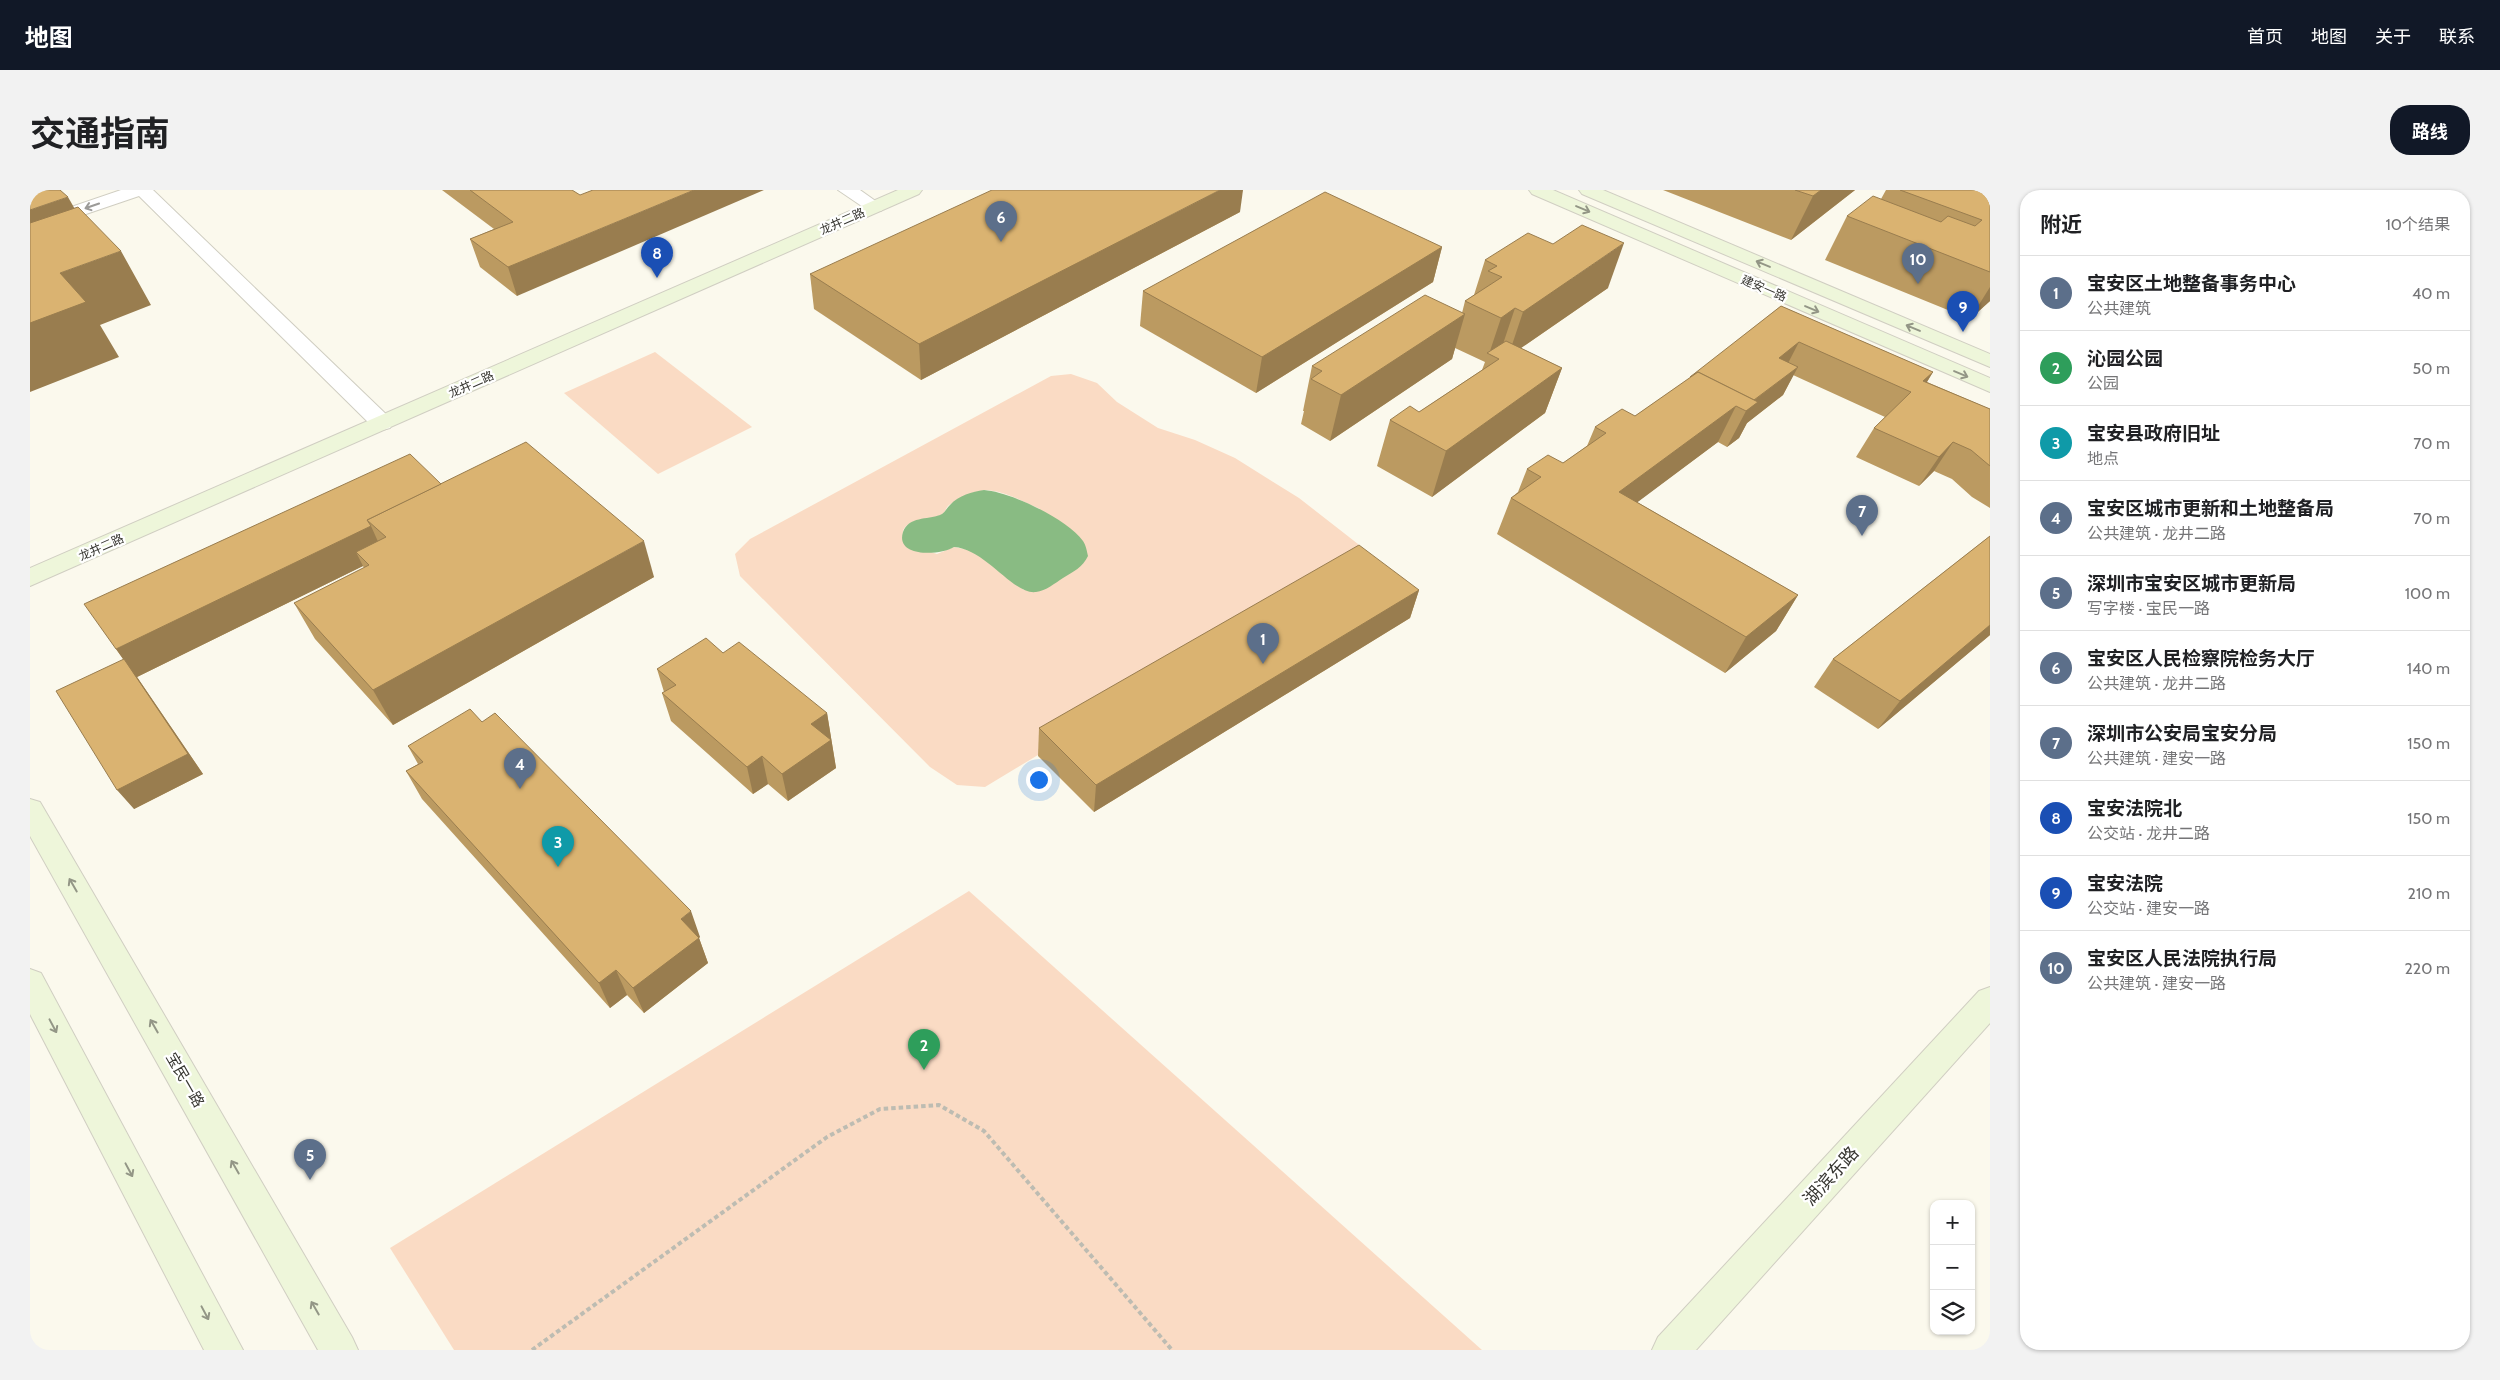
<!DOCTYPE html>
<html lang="zh">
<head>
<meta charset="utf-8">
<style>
  :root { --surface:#fff; --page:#f2f2f2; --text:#202124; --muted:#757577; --line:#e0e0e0; --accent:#111827 }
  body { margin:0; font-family:Cabin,"Noto Sans SC",sans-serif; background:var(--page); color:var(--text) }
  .controls { position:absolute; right:15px; bottom:15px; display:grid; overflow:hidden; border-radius:10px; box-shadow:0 1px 4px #0004 }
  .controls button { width:45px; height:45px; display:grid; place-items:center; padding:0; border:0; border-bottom:1px solid var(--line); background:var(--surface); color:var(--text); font:25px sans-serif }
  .you { position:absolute; left:1008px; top:589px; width:18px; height:18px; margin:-12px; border:4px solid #fff; border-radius:50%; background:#1a73e8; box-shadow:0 0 0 8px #1a73e833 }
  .badge { display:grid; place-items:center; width:32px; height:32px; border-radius:50%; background:var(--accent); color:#fff; font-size:16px; font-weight:700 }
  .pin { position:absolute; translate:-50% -41px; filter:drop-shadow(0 1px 2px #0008) }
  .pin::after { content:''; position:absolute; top:26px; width:18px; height:15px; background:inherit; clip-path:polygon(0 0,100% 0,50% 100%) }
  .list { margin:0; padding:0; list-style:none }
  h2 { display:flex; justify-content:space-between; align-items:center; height:65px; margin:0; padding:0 20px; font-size:21px }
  h2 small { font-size:16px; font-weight:400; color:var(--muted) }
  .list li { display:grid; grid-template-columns:32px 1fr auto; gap:15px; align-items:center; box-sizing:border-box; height:75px; padding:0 20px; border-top:1px solid var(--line) }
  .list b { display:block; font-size:19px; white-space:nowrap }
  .list p { margin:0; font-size:16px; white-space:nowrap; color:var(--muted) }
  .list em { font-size:16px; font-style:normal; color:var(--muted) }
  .icon { flex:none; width:28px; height:28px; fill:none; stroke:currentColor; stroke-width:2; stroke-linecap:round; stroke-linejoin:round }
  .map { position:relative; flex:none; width:1960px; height:1160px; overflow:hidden; border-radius:20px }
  header { display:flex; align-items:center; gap:30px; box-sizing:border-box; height:70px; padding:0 25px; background:var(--accent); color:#fff }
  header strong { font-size:24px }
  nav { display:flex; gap:28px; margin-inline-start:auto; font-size:18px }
  .intro { display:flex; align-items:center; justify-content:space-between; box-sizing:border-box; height:120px; padding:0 30px }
  h1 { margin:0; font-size:35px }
  .button { padding:12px 22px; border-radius:20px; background:var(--accent); color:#fff; font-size:18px; font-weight:700 }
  main { display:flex; gap:30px; padding:0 30px }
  aside { flex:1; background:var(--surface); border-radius:20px; box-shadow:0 1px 4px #0004 }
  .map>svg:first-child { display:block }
  .green { fill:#fadbc4; fill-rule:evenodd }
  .water { fill:#89bb83 }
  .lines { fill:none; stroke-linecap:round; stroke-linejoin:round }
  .lane-casing { stroke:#d0cec2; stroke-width:2 }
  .street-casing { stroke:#d0cec2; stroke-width:2 }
  .secondary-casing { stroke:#d0cec2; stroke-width:2 }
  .path { stroke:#bdbcb2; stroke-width:4; stroke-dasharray:4.5 3; stroke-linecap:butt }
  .lane { fill:#fff; fill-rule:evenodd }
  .street { fill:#fff; fill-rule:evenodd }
  .secondary { fill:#eef6da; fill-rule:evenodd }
  .wall { fill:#bb9a61 }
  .shaded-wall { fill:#997d4f }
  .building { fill:#dab371; stroke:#997d4f }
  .oneway { stroke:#9c9b98 }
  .oneway2 { stroke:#939686 }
  .labels { text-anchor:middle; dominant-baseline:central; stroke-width:4.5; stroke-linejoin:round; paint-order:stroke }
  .far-street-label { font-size:12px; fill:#383732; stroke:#fff }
  .street-label { font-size:15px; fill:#383732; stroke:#fff }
  .near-street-label { font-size:18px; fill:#383732; stroke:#fff }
</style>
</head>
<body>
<header>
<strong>地图</strong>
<nav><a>首页</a><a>地图</a><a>关于</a><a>联系</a></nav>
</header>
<div class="intro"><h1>交通指南</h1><a class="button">路线</a></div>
<main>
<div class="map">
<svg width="1960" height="1160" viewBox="0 0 1960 1160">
  <rect width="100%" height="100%" fill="#fbf9ed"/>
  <g class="green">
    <path d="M 625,162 L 722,237 L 628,284 L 534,203 Z"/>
    <path d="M 1041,184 L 1067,193 L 1087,212 L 1128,238 L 1165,250 L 1205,268 L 1269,308 L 1328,354 L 1331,370 L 955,597 L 927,595 L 900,577 L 710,386 L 705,364 L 720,349 L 1021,186 ZM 954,300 C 976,301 991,311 1010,319 L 994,400 L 944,361 L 924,357 L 907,364 L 875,354 C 864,327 897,331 911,325 C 915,323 915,320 918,316 C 924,311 946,304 954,300 Z"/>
    <path d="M 939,701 L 1452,1160 L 424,1160 L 360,1058 Z"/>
  </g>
  <path class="water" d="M 954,300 C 981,302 1037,329 1053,351 C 1056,355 1057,362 1058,366 C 1053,377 1043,382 1033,388 C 1025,393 1016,401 1006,402 C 983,405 956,359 924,357 C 909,366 865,367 873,342 C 879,326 897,330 910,325 C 915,323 916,319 920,315 C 929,305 942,302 954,300 Z"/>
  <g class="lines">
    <defs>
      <path id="lane" d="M 91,0 L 123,0 L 360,228 L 363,233 L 360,238 L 352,240 L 344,238 L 109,6 L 0,43 L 0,31 Z"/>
      <path id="street" d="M 808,0 L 830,0 L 854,17 L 851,21 L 839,21 Z"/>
      <g id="secondary">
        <path d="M 868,0 L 892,0 L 889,4 L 0,396 L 0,378 Z"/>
        <path d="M 1499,0 L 1523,0 L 1960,188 L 1960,202 L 1502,4 Z"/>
        <path d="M 1549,0 L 1573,0 L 1960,164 L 1960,177 L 1552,4 Z"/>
        <path d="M 0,609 L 10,612 L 322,1147 L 328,1160 L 288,1160 L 0,646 Z"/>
        <path d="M 0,779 L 11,783 L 213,1160 L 174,1160 L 0,824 Z"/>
        <path d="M 1960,797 L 1960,833 L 1666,1160 L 1622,1160 L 1628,1147 L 1949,801 Z"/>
      </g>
    </defs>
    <use href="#lane" class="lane-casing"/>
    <use href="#street" class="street-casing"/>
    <use href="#secondary" class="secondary-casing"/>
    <path class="path" d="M 502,1160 L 797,947 L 850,919 L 909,915 L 954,941 L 1142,1160"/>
    <use href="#lane" class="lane"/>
    <use href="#street" class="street"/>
    <use href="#secondary" class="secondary"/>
  </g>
  <g class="wall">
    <path d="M 412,0 L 542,0 L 487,106 L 450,77 L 440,49 L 464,39 Z"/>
    <path d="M 1633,0 L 1825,0 L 1761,50 Z"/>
    <path d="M 1856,0 L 1960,0 L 1960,111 L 1940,129 L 1795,70 L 1817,26 L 1851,9 Z"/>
    <path d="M 1210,22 L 891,190 L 784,119 L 780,84 Z"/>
    <path d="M 1412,57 L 1403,92 L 1226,203 L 1110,136 L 1113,101 Z"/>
    <path d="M 1455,70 L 1578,98 L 1491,158 L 1532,178 L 1515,223 L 1402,307 L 1347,276 L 1360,230 L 1389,222 L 1452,180 L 1455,172 L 1425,158 L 1422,169 L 1300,251 L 1271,234 L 1274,221 L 1273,221 L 1282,176 L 1432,123 L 1435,111 L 1444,105 Z"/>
    <path d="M 1751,116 L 1903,182 L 1897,192 L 1960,219 L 1960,318 L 1942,307 L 1922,289 L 1904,281 L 1889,296 L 1826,267 L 1844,238 L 1855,227 L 1763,185 L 1753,205 L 1717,233 L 1709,248 L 1697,257 L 1688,252 L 1607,312 L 1768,405 L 1746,441 L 1695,483 L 1467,344 L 1481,308 L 1488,302 L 1497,279 L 1533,273 L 1557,256 L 1565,237 L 1605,226 L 1660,188 Z"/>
    <path d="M 411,294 L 624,387 L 363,535 L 285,449 L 264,413 L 334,378 L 333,376 L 107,487 L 173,584 L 104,619 L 94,470 L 86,459 Z"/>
    <path d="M 1960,346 L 1960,445 L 1848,539 L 1784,497 L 1803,469 Z"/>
    <path d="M 1389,400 L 1380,428 L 1064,622 L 1008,566 L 1009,538 Z"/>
    <path d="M 693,463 L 797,523 L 806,578 L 758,611 L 738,594 L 723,604 L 641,531 L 632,503 L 634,502 L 627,479 Z"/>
    <path d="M 378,556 L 670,747 L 669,748 L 678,773 L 614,823 L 597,805 L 580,818 L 392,609 L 376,581 L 388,574 Z"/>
  </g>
  <g class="shaded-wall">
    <path d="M 664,0 L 734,0 L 487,106 L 478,77 Z"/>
    <path d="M 1190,0 L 1213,0 L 1210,22 L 891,190 L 889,154 Z"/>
    <path d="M 1791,0 L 1825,0 L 1761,50 L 1783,6 Z"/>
    <path d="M 38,7 L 54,35 L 0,54 L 0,20 Z"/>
    <path d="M 1594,53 L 1578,98 L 1478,167 L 1493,122 Z"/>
    <path d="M 1412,57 L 1403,92 L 1226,203 L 1232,167 Z"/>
    <path d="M 91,61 L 121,115 L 70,135 L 89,167 L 0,202 L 0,133 L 30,83 Z"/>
    <path d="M 1960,97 L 1960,111 L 1940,129 Z"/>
    <path d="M 1485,118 L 1470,163 L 1459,164 L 1471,128 Z"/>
    <path d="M 1435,124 L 1422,169 L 1300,251 L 1311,205 Z"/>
    <path d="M 1769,152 L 1754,181 L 1749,168 Z"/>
    <path d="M 1768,177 L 1753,205 L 1717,233 L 1709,248 L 1697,257 L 1716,221 L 1718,215 Z"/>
    <path d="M 1532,178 L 1515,223 L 1402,307 L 1416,261 Z"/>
    <path d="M 1903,182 L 1885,211 L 1893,191 Z"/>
    <path d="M 1706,216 L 1688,252 L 1573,338 L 1589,302 Z"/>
    <path d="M 1923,252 L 1904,281 L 1889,296 L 1909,267 Z"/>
    <path d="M 341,336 L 354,365 L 326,362 L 333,376 L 107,487 L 173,584 L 104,619 L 87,600 L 100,479 L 86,459 Z"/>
    <path d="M 614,351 L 624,387 L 363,535 L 343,500 Z"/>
    <path d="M 1389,400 L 1380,428 L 1064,622 L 1066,595 Z"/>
    <path d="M 1768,405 L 1746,441 L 1695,483 L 1716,447 Z"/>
    <path d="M 1960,435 L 1960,445 L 1848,539 L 1870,511 Z"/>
    <path d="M 797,523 L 806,578 L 758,611 L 752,584 L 781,534 Z"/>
    <path d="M 732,566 L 738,594 L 723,604 L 717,577 Z"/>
    <path d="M 661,721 L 670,747 L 666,750 L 669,748 L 678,773 L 614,823 L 603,798 L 651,729 Z"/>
    <path d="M 586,780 L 597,805 L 580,818 L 569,793 Z"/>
  </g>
  <g class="building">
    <path d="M 0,0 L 30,0 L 38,7 L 0,20 Z"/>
    <path d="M 440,0 L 542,0 L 550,5 L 563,0 L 664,0 L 478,77 L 440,49 L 483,32 Z"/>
    <path d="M 962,0 L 1190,0 L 889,154 L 780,84 Z"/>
    <path d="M 1765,0 L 1791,0 L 1783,6 Z"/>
    <path d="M 1870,0 L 1960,0 L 1960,82 L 1817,26 L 1843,6 L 1911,32 L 1918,26 L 1945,36 L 1952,30 Z"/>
    <path d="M 1295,2 L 1412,57 L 1232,167 L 1113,101 Z"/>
    <path d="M 48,17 L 91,61 L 30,83 L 56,112 L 0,133 L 0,33 Z"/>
    <path d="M 1552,35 L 1594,53 L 1493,122 L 1485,118 L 1471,128 L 1435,111 L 1472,87 L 1458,81 L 1467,76 L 1455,70 L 1498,43 L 1523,54 Z"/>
    <path d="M 1395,105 L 1435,124 L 1311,205 L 1281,189 L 1292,181 L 1282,176 Z"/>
    <path d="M 1751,116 L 1903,182 L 1893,191 L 1960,219 L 1960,276 L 1941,260 L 1923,252 L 1909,267 L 1844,238 L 1881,202 L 1769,152 L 1749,168 L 1768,177 L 1724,210 L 1668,182 L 1660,187 Z"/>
    <path d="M 1476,151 L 1532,178 L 1416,261 L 1360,230 L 1380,216 L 1389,222 L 1469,169 L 1457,163 Z"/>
    <path d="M 1668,182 L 1728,212 L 1716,221 L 1706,216 L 1589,302 L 1768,405 L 1716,447 L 1481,308 L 1511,287 L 1497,279 L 1518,265 L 1533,273 L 1576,243 L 1565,237 L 1592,219 L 1605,226 Z"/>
    <path d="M 496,252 L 614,351 L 343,500 L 264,413 L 339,375 L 326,362 L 356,347 L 337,330 Z"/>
    <path d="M 380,264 L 411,294 L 337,330 L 341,336 L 86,459 L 54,414 Z"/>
    <path d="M 1960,346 L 1960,435 L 1870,511 L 1803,469 Z"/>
    <path d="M 1329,355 L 1389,400 L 1066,595 L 1009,538 Z"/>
    <path d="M 676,448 L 693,463 L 709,452 L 797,523 L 781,534 L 801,550 L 752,584 L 732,566 L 717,577 L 632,503 L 646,495 L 627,479 Z"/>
    <path d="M 94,469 L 158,564 L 87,600 L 26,501 Z"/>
    <path d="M 440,519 L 452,532 L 465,523 L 661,721 L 651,729 L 669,748 L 603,798 L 586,780 L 569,793 L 376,581 L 393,572 L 378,556 Z"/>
  </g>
  <defs><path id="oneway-shaft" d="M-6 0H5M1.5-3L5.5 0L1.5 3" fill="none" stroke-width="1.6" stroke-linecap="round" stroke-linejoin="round" transform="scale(1.25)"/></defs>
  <use class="oneway" href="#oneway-shaft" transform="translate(62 16) rotate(161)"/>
  <g class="oneway2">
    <use href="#oneway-shaft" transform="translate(1553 19) rotate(23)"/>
    <use href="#oneway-shaft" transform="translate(1733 74) rotate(-157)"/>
    <use href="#oneway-shaft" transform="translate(1782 119) rotate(23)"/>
    <use href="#oneway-shaft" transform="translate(1883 138) rotate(-157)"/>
    <use href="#oneway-shaft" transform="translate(1931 184) rotate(23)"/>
    <use href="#oneway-shaft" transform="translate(43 695) rotate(-120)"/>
    <use href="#oneway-shaft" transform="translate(23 836) rotate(62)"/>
    <use href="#oneway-shaft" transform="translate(124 836) rotate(-120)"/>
    <use href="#oneway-shaft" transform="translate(205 977) rotate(-120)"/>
    <use href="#oneway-shaft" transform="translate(99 980) rotate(62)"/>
    <use href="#oneway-shaft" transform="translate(285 1118) rotate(-120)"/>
    <use href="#oneway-shaft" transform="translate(175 1123) rotate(62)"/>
  </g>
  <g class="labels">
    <g class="far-street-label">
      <text transform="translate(812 31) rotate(-24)">龙井二路</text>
      <text transform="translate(1734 98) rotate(23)">建安一路</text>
      <text transform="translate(441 194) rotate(-24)">龙井二路</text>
      <text transform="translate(71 357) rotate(-24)">龙井二路</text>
    </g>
    <g class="street-label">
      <text transform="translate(155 890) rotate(60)">宝民一路</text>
    </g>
    <g class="near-street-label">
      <text transform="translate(1801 986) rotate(-48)">湖滨东路</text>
    </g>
  </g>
</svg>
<div class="controls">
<button>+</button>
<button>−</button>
<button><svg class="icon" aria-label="layers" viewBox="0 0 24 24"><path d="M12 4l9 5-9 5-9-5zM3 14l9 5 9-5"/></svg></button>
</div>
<div class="you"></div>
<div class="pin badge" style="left:1233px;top:474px;background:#5c6f8a">1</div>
<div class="pin badge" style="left:894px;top:880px;background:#2e9e5b">2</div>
<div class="pin badge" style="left:528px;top:677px;background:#0f9aa8">3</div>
<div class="pin badge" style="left:490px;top:599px;background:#5c6f8a">4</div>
<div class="pin badge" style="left:280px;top:990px;background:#5c6f8a">5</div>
<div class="pin badge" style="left:971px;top:52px;background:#5c6f8a">6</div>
<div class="pin badge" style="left:1832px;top:346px;background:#5c6f8a">7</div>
<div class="pin badge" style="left:627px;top:88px;background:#1a4fb4">8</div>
<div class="pin badge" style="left:1933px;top:142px;background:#1a4fb4">9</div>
<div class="pin badge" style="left:1888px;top:94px;background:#5c6f8a">10</div>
</div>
<aside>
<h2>附近<small>10个结果</small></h2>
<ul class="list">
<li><span class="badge" style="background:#5c6f8a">1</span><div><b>宝安区土地整备事务中心</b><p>公共建筑</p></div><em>40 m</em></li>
<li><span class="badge" style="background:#2e9e5b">2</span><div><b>沁园公园</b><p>公园</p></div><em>50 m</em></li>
<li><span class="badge" style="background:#0f9aa8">3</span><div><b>宝安县政府旧址</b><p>地点</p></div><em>70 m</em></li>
<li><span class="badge" style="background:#5c6f8a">4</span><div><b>宝安区城市更新和土地整备局</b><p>公共建筑 · 龙井二路</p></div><em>70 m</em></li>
<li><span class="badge" style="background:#5c6f8a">5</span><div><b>深圳市宝安区城市更新局</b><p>写字楼 · 宝民一路</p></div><em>100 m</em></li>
<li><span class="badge" style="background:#5c6f8a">6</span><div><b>宝安区人民检察院检务大厅</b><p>公共建筑 · 龙井二路</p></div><em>140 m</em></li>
<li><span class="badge" style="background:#5c6f8a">7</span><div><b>深圳市公安局宝安分局</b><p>公共建筑 · 建安一路</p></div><em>150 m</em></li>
<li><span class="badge" style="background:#1a4fb4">8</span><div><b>宝安法院北</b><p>公交站 · 龙井二路</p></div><em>150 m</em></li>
<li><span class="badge" style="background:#1a4fb4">9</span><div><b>宝安法院</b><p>公交站 · 建安一路</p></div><em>210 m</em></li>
<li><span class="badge" style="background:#5c6f8a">10</span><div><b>宝安区人民法院执行局</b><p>公共建筑 · 建安一路</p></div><em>220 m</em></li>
</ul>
</aside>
</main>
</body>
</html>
